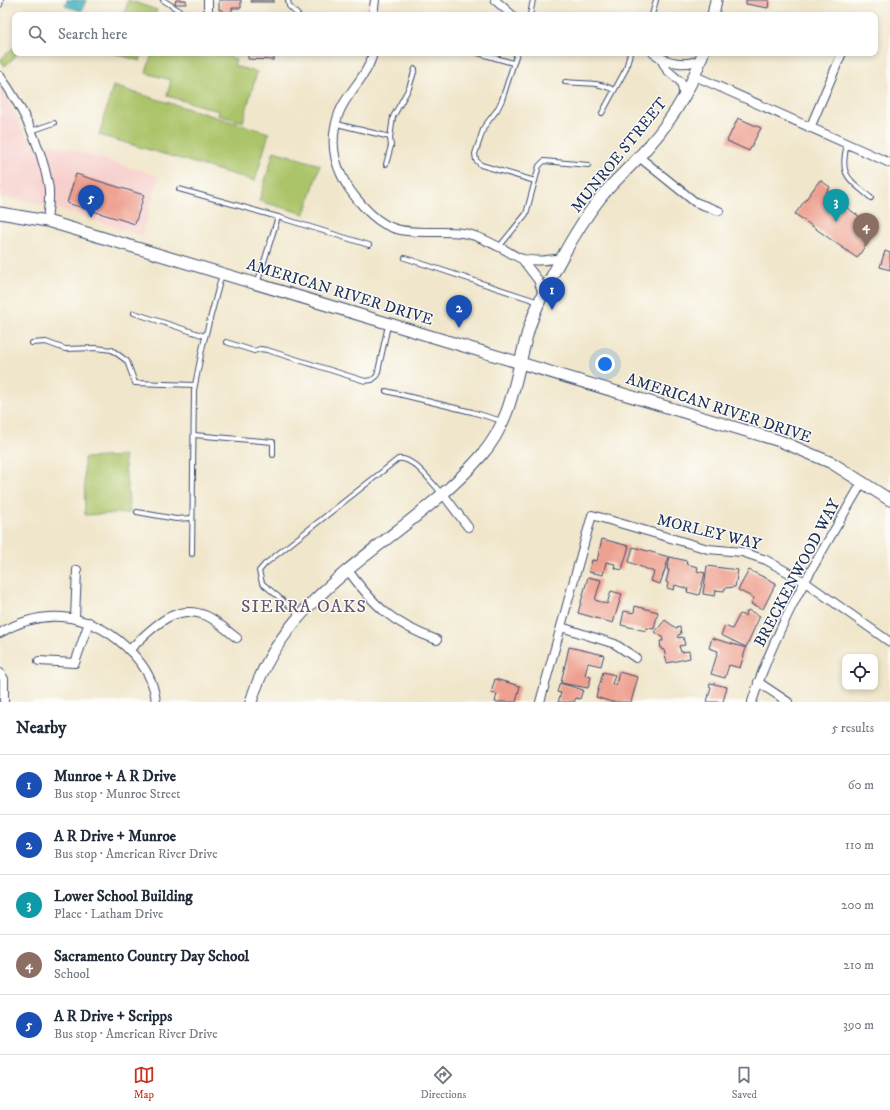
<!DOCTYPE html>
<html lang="en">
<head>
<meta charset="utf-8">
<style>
  :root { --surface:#fff; --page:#f2f2f3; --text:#1f2937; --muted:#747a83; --line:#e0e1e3; --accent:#c8321e }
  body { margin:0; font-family:"IM FELL DW Pica",serif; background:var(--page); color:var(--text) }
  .controls { position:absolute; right:12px; bottom:12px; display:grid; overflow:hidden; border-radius:8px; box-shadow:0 2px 6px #0003 }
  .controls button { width:36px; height:36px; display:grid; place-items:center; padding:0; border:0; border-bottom:1px solid var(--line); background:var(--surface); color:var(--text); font:20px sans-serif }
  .you { position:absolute; left:605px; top:364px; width:14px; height:14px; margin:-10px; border:3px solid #fff; border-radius:50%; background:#1a73e8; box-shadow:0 0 0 6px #1a73e833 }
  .badge { display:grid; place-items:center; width:26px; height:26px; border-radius:50%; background:var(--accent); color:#fff; font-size:13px; font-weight:700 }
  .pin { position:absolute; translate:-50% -33px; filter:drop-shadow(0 1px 2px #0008) }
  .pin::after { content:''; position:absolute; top:21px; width:14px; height:12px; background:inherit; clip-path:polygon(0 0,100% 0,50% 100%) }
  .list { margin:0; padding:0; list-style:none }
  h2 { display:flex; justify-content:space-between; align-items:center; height:52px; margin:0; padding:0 16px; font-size:17px }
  h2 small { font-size:13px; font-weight:400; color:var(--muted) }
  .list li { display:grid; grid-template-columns:26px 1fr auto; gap:12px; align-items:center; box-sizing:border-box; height:60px; padding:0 16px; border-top:1px solid var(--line) }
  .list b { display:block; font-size:15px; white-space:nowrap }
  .list p { margin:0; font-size:13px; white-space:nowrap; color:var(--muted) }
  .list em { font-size:13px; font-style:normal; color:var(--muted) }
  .icon { flex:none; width:22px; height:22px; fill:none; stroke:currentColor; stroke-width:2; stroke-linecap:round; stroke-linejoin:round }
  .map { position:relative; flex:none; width:890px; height:702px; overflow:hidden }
  .search { position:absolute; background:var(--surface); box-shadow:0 2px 6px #0003; left:12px; right:12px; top:12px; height:44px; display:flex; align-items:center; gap:10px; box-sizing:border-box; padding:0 14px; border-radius:8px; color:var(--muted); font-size:15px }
  .sheet { height:352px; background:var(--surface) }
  nav { display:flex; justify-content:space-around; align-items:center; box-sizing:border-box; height:56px; border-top:1px solid var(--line); background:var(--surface); font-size:11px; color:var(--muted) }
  nav a { display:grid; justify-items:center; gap:2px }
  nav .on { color:var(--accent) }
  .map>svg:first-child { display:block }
  .built { fill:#f7d0cd }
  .green { fill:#acc469; stroke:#647a64 }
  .water { fill:#46b4c0; stroke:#30728f }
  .building { fill:#eea090 }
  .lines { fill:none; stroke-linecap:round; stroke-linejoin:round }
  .service-casing { stroke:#3b4a6e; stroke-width:6 }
  .minor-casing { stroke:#3b4a6e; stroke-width:10 }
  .tertiary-casing { stroke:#3b4a6e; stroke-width:13 }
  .service { stroke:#fff; stroke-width:4 }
  .minor { stroke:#fff; stroke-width:8 }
  .tertiary { stroke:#fff; stroke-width:11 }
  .labels { text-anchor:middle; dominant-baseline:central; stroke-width:3; stroke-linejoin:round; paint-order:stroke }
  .street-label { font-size:16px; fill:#1b2f5e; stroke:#fdfcf7 }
  .quarter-label { font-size:18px; letter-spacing:1px; fill:#655770; stroke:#fdfcf7 }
</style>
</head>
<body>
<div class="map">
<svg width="890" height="702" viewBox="0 0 890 702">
  <rect width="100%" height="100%" fill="#fdfcf7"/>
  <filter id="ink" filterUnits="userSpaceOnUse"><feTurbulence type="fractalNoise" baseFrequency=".025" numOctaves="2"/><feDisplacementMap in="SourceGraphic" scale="8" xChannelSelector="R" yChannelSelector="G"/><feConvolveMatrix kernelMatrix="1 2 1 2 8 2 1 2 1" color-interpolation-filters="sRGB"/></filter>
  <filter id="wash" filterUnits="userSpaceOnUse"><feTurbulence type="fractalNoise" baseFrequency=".012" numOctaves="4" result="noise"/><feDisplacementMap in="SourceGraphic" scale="16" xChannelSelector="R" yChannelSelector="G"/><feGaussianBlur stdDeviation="0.9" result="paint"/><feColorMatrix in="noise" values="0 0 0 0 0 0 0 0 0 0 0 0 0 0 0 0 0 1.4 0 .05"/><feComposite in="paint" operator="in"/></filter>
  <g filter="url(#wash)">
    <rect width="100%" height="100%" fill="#f0e6cb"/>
    <path class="built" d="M 0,86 L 8,98 L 25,136 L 159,176 L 142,236 L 60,209 L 12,198 L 0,197 Z"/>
    <g class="green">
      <path d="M 128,0 L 157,10 L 155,15 L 124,15 Z"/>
      <path d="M 15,46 L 16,56 L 5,66 L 0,60 Z"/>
      <path d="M 113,53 L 142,53 L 140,61 Z"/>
      <path d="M 152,53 L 214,53 L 236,59 L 234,66 L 257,72 L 243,122 L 218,115 L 219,111 L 167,96 L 171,80 L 146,73 Z"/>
      <path d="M 113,86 L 269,133 L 255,181 L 99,135 Z"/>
      <path d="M 274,151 L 320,165 L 305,214 L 259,201 Z"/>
      <path d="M 124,456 L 130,513 L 85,515 L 84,458 Z"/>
    </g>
    <path class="water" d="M 67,0 L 86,0 L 82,11 L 65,6 Z"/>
    <g id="blocks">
      <g class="building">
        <path d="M 176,0 L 186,0 L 186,4 L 175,4 Z"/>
        <path d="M 219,0 L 241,0 L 241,8 L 232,8 L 232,13 L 222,13 L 222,10 L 219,10 Z"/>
        <path d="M 252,0 L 274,0 L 274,2 L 251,2 Z"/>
        <path d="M 746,0 L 769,0 L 768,8 L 746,4 Z"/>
        <path d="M 248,53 L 274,53 L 274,60 L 248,59 Z"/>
        <path d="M 738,118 L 761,128 L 749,151 L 727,141 Z"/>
        <path d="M 76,174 L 144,195 L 135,224 L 67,203 Z"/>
        <path d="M 820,180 L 830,187 L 826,193 L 877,229 L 857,258 L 795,214 Z"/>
        <path d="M 885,251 L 890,253 L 890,270 L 880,267 Z"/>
        <path d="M 602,539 L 629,546 L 622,570 L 614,568 L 615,564 L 606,562 L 603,575 L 589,572 L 592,560 L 597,561 Z"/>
        <path d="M 633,547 L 669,557 L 660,584 L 651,581 L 654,572 L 629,562 Z"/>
        <path d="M 670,557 L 687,561 L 686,564 L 698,567 L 697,571 L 705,573 L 699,595 L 687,592 L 688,589 L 675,585 L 674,590 L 667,588 L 668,583 L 666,582 L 669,570 L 667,569 Z"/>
        <path d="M 707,566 L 738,570 L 735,587 L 725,588 L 724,591 L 716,590 L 715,596 L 703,594 Z"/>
        <path d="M 749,570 L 776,583 L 763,609 L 751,604 L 754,598 L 738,590 Z"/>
        <path d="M 588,577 L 601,580 L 595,600 L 607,604 L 611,591 L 622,594 L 613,623 L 578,613 Z"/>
        <path d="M 635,606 L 658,612 L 654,629 L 647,628 L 646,631 L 621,625 L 624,611 L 634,613 Z"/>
        <path d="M 748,610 L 760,616 L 746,647 L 721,635 L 725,626 L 732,629 L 740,614 L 745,616 Z"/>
        <path d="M 665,620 L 676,628 L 680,627 L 681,634 L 678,635 L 678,638 L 683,637 L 685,645 L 679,646 L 681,652 L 689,651 L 690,658 L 667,663 L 664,650 L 661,649 L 660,641 L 663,641 L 662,637 L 655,632 Z"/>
        <path d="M 712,638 L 746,648 L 740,668 L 729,665 L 725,678 L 711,674 L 718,651 L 709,648 Z"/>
        <path d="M 569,647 L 604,655 L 601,666 L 588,663 L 585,675 L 591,677 L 588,688 L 561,683 Z"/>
        <path d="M 603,672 L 615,675 L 612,684 L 616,685 L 619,672 L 638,677 L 631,702 L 612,702 L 596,697 Z"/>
        <path d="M 495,679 L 520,686 L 516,702 L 495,702 L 497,694 L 491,693 Z"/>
        <path d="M 560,683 L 583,690 L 580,699 L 576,698 L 574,702 L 558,702 L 561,693 L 557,692 Z"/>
        <path d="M 710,683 L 727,687 L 723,702 L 707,702 L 711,687 L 709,686 Z"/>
      </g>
    </g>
  </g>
  <g filter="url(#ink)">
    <use href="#blocks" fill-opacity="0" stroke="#3b4a6e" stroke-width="1"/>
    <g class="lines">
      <defs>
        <g id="service">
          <path d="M 163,0 L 186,15"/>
          <path d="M 288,0 L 289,6 L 298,15"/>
          <path d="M 0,5 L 1,0"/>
          <path d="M 530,15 L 533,0"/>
          <path d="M 652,15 L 656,0"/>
          <path d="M 478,53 L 513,63"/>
          <path d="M 517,53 L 502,100 L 497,110 L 484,127 L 475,154 L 476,160 L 481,165 L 535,181"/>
          <path d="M 565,82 C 582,84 598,81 614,90"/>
          <path d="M 602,113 L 626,69 L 630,53"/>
          <path d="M 337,124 L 390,137"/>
          <path d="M 31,131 L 54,123"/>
          <path d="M 847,144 C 839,176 848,178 871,198"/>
          <path d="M 386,164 L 391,146 L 390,138 L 393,117 L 409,88 L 415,69"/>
          <path d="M 179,189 L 278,217"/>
          <path d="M 499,247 L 526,214 L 539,166 L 544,161 L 588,165"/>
          <path d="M 405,258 L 539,302"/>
          <path d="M 257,284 L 278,217 L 369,245"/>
          <path d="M 134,313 L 205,336"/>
          <path d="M 226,342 L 254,351 L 260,349 L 267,350 L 365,381 L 372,380 L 377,376 L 388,325"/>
          <path d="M 32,343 L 46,342 L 65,349 L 96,348 L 112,350 L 127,361 L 135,383 L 195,385"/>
          <path d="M 386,391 L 472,412 L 502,421"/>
          <path d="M 194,435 L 273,442 L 273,455"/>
          <path d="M 137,512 L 176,519 L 192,518"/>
          <path d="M 192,554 L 194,390 L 203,345 L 222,274"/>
          <path d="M 300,615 L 262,583 L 259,571 L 265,564 L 398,459 C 413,456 432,483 442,494"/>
        </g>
        <g id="minor">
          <path d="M 495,0 L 512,15"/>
          <path d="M 208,15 L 208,0"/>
          <path d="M 373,15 L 375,0"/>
          <path d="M 373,53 C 368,76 347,92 339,113 C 326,148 338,179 362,205 C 370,214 381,224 393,228 C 413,235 441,230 462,233 C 478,235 493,244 507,251 C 512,254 518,258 523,259 C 536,262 549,260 562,258"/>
          <path d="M 653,53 C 667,63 686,67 701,59"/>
          <path d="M 661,59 L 667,70 L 681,82 L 684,96"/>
          <path d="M 0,76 C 22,106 41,146 48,183 C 51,195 48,209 47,221"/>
          <path d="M 695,76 L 890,163"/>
          <path d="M 810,128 L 842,53"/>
          <path d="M 639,157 L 695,202 L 719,211"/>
          <path d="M 522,259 L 538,280 L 543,294"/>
          <path d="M 443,494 L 468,527"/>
          <path d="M 347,569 C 374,606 393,624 437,640"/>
          <path d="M 75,618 L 77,570"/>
          <path d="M 561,627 L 615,644 L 636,658"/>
          <path d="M 0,633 C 47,605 96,614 133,654 C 146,668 154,682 156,702"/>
          <path d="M 129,650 C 151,630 174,601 207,616 C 218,621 227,631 237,638"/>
          <path d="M 39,661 L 75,663 L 89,622"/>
          <path d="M 0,673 L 4,679 L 4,702"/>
          <path d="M 758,682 L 788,702"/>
          <path d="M 540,702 L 592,515 L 708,549 L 742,552 L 766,560 L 805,582 L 890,642"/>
          <path d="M 752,702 C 777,621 821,554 863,481"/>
        </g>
        <g id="tertiary">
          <path d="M 713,15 L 716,0"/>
          <path d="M 0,213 L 47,221 L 780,441 L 832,463 L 890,500"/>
          <path d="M 251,702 C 285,586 407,541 481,456 C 515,417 515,372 530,325 C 535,311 541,297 548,284 C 563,254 580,223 601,197 C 612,183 625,172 637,159 C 668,126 689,95 703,53"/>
        </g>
      </defs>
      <use href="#service" class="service-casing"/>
      <use href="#minor" class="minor-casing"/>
      <use href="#tertiary" class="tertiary-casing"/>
      <use href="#service" class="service"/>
      <use href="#minor" class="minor"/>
      <use href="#tertiary" class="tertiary"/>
    </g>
  </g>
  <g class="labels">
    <g class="street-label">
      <text transform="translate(619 155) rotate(-51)">MUNROE STREET</text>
      <text transform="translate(340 292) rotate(17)">AMERICAN RIVER DRIVE</text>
      <text transform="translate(719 408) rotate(18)">AMERICAN RIVER DRIVE</text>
      <text transform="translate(709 532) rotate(14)">MORLEY WAY</text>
      <text transform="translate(797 573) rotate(-62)">BRECKENWOOD WAY</text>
    </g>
    <g class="quarter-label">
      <text x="304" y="607">SIERRA OAKS</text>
    </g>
  </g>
</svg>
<div class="controls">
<button><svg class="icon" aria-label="locate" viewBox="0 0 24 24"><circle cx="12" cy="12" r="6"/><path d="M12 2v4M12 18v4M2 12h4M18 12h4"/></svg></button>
</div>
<div class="you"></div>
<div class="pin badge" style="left:552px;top:310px;background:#1a4fb4">1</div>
<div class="pin badge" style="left:459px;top:328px;background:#1a4fb4">2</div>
<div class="pin badge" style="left:836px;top:222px;background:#0f9aa8">3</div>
<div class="pin badge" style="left:866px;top:246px;background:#8d6e63">4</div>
<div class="pin badge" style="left:91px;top:218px;background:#1a4fb4">5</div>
<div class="search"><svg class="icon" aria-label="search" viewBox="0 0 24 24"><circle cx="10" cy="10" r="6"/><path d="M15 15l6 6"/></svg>Search here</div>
</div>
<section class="sheet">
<h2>Nearby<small>5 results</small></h2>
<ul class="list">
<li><span class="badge" style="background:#1a4fb4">1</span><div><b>Munroe + A R Drive</b><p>Bus stop · Munroe Street</p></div><em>60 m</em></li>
<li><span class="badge" style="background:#1a4fb4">2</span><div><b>A R Drive + Munroe</b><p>Bus stop · American River Drive</p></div><em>110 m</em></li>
<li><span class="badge" style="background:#0f9aa8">3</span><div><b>Lower School Building</b><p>Place · Latham Drive</p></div><em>200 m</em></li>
<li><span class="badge" style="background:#8d6e63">4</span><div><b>Sacramento Country Day School</b><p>School</p></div><em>210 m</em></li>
<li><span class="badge" style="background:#1a4fb4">5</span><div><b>A R Drive + Scripps</b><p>Bus stop · American River Drive</p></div><em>390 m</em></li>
</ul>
</section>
<nav>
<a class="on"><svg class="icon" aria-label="map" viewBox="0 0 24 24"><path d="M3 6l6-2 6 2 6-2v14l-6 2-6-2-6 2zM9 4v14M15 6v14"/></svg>Map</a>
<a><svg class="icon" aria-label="directions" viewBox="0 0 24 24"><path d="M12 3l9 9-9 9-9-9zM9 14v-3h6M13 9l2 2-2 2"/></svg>Directions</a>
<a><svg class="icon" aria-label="saved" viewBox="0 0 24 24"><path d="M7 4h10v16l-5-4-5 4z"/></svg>Saved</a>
</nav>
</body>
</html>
